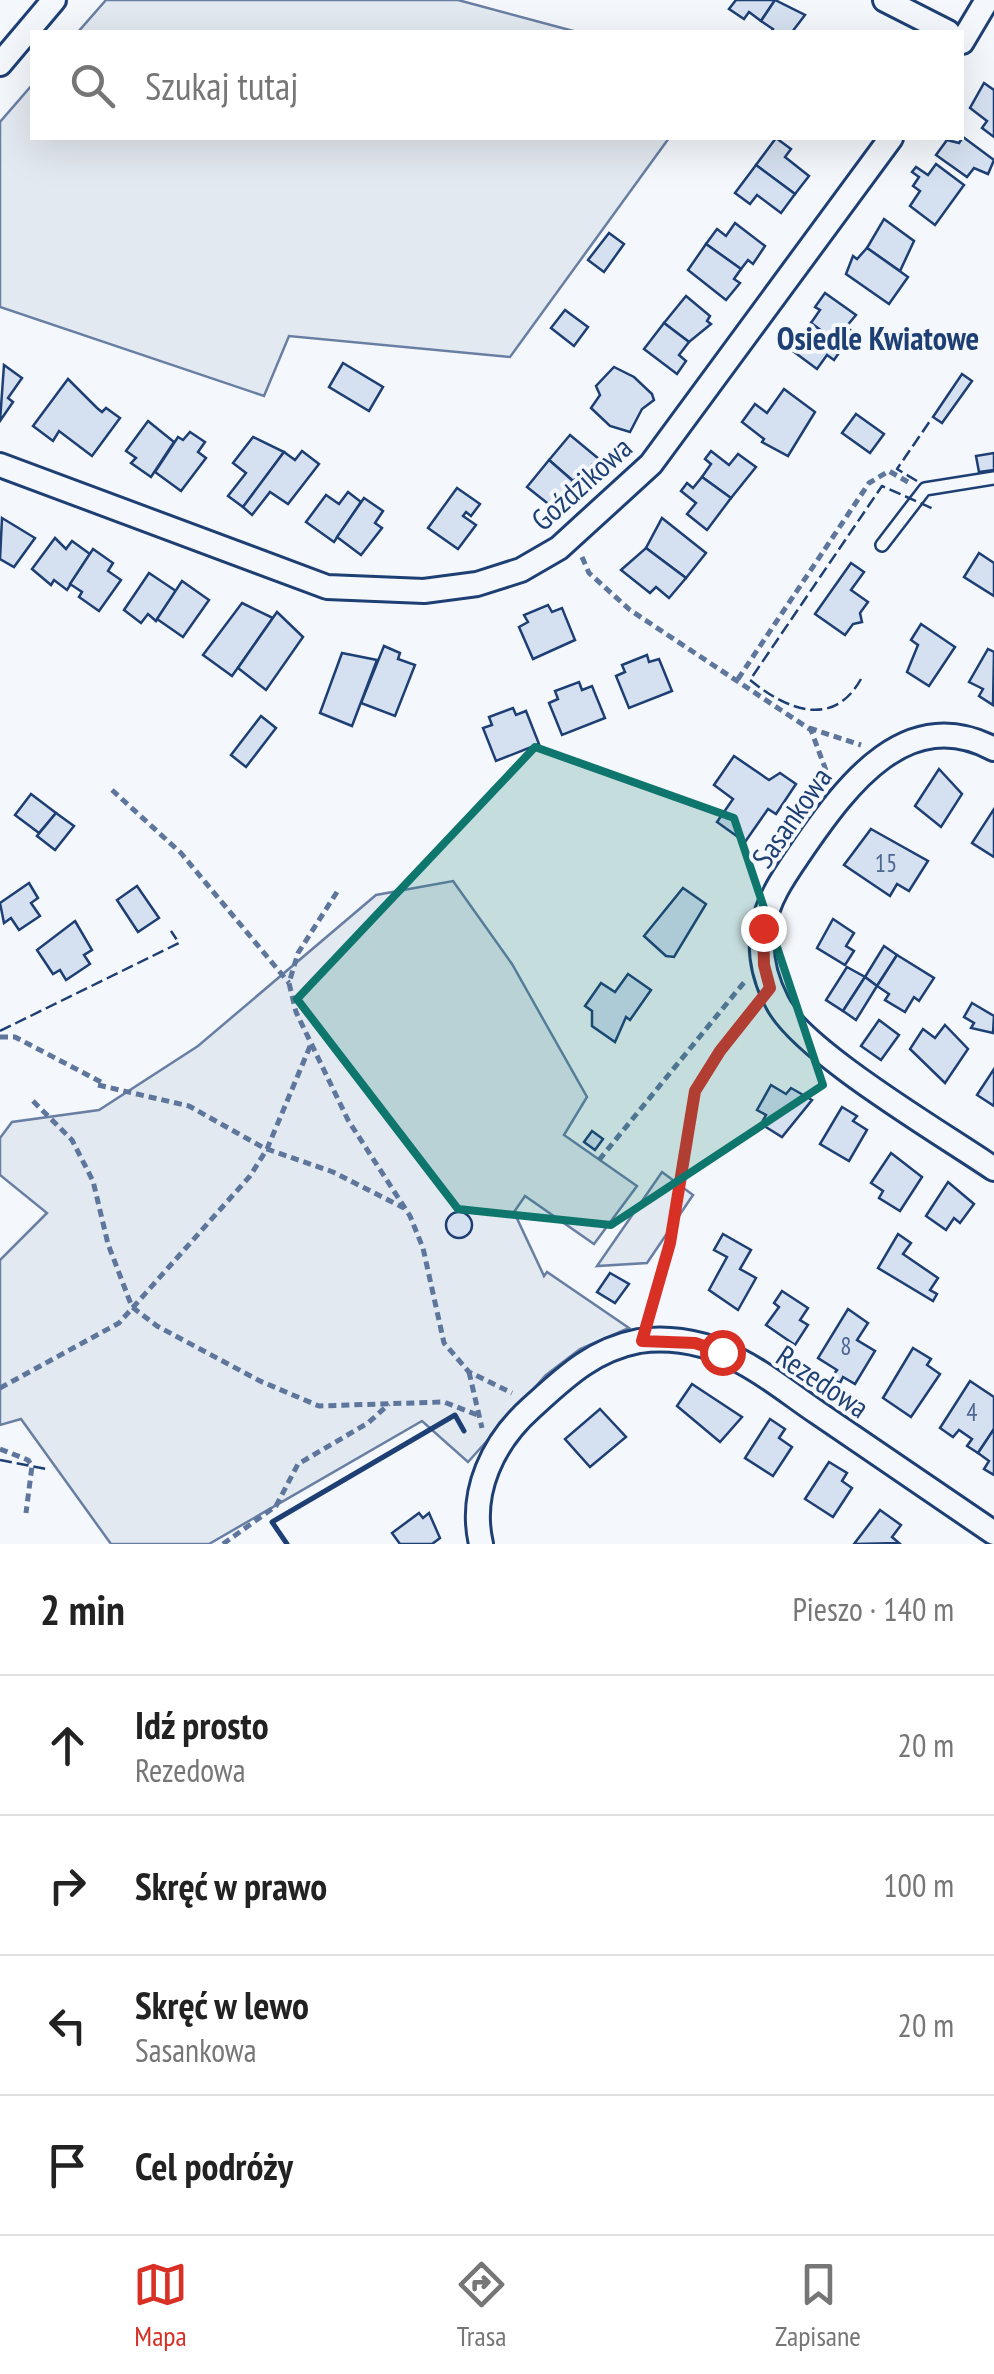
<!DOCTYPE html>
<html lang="pl">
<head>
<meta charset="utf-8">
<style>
  :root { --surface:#fff; --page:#f2f2f2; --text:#222; --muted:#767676; --line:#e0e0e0; --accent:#d93025 }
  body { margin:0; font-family:"PT Sans Narrow",sans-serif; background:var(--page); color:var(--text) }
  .stop { position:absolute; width:30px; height:30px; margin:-22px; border:8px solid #d93025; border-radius:50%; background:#fff }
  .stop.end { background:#d93025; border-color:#fff; box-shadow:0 2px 10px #0008 }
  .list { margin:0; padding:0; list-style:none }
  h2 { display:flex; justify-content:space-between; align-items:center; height:130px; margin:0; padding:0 40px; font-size:42px }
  h2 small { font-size:32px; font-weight:400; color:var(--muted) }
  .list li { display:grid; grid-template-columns:65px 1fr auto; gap:30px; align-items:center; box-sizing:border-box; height:140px; padding:0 40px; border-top:2px solid var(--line) }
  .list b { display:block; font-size:38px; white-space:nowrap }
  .list p { margin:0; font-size:32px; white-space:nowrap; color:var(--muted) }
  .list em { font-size:32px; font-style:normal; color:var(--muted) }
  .icon { flex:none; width:55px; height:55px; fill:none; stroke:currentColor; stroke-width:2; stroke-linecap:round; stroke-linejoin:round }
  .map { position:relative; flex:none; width:994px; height:1544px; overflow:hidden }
  .search { position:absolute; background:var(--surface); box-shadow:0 10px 40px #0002; left:30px; right:30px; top:30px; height:110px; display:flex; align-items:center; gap:25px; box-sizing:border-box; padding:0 35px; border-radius:0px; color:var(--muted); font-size:38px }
  .sheet { height:690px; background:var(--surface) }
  nav { display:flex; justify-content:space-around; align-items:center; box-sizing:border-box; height:140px; border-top:2px solid var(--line); background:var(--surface); font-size:28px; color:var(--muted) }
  nav a { display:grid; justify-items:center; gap:5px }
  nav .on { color:var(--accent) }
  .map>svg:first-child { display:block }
  .green { fill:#e3e9f0; stroke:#687fa3; stroke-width:2.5 }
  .building { fill:#d5e0f0; stroke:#1d3f73; stroke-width:2.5 }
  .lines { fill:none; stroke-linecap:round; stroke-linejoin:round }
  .service-casing { stroke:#1d3f73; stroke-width:16 }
  .minor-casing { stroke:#1d3f73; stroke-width:28 }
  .path { stroke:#5e769c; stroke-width:5; stroke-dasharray:8 5; stroke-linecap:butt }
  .service { stroke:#f4f7fb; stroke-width:11 }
  .minor { stroke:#f4f7fb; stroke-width:22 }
  .fence { stroke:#1d3f73; stroke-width:2.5; stroke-dasharray:12 5; stroke-linecap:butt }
  .wall { stroke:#1d3f73; stroke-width:5 }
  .route { stroke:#d93025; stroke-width:12 }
  .marked { fill:#0f766e; fill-opacity:0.2; stroke:#0f766e; stroke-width:8; stroke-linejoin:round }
  .labels { text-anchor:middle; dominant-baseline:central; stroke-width:8; stroke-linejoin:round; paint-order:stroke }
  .number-label { font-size:25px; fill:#4b6792 }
  .street-label { font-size:30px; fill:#1d3f73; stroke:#f4f7fb }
  .neighbourhood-label { font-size:32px; font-weight:bold; fill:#1d3f73; stroke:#f4f7fb }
</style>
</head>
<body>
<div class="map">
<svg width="994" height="1544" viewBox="0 0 994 1544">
  <rect width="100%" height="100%" fill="#f4f7fb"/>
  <g class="green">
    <path d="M 106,0 L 458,0 L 577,32 L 78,32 Z"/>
    <path d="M 32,85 L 32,138 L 669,138 L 510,357 L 289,336 L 264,396 L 0,307 L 0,122 Z"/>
    <path d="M 453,881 L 512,964 L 587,1097 L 564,1135 L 637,1186 L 594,1244 L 525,1196 L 514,1212 L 544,1276 L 547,1272 L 629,1328 L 580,1349 L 546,1375 L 468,1462 L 422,1421 L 209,1544 L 111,1544 L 21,1419 L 0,1425 L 0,1260 L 47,1213 L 0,1175 L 0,1138 L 12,1122 L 99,1110 L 198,1046 L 376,895 Z"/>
    <path d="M 662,1172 L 693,1195 L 647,1263 L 597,1266 Z"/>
  </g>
  <g class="building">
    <path d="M 736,0 L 775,0 L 761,21 L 749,12 L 744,19 L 729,9 Z"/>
    <path d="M 775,0 L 805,15 L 792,32 L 771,32 L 773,29 L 761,21 Z"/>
    <path d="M 984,83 L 994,90 L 994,137 L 982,128 L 987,121 L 970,108 Z"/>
    <path d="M 963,137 L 994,160 L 988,174 L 974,168 L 967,177 L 936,155 L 947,140 L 959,143 Z"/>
    <path d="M 776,138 L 791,149 L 785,157 L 809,176 L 795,194 L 756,165 Z"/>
    <path d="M 936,164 L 964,185 L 935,225 L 910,206 L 920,191 L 913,186 L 919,177 L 912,172 L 916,167 L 928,175 Z"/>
    <path d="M 756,165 L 795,194 L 781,213 L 757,195 L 750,204 L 735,193 Z"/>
    <path d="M 884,219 L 914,241 L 900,271 L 867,248 Z"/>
    <path d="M 735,223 L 765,246 L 753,264 L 748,260 L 741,269 L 706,244 L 717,229 L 726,236 Z"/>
    <path d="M 609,233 L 624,244 L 604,272 L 588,260 Z"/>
    <path d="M 706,244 L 741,269 L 734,279 L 740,283 L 726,300 L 688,270 Z"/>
    <path d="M 867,248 L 908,277 L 889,304 L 846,274 L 853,256 L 857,259 Z"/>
    <path d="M 825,293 L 856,315 L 846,327 L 853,332 L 843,347 L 811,323 L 820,310 L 815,307 Z"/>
    <path d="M 686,296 L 710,316 L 707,321 L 711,324 L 689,342 L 664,323 Z"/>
    <path d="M 565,310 L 588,327 L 574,346 L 551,328 Z"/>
    <path d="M 664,323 L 689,342 L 679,355 L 686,361 L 677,374 L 644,349 Z"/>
    <path d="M 811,323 L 843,347 L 834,360 L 827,355 L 817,369 L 786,346 L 795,333 L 802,337 Z"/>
    <path d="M 343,363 L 383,387 L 369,411 L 329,387 Z"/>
    <path d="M 4,365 L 22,378 L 8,398 L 13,402 L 0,421 Z"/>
    <path d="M 614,367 L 634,377 L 652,394 L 654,400 L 642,409 L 630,432 L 610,426 L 591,408 L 600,395 L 596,386 Z"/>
    <path d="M 962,374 L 972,381 L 942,423 L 933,417 Z"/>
    <path d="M 68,379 L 97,408 L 102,412 L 106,408 L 120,418 L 92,456 L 59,431 L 53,441 L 33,426 Z"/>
    <path d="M 784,389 L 815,412 L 788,456 L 762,442 L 764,439 L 742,422 L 755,404 L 767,413 Z"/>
    <path d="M 856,414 L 884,434 L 870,453 L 842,433 Z"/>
    <path d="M 148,421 L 174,442 L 151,477 L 131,463 L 136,458 L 126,451 Z"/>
    <path d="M 190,432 L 205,442 L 198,452 L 206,458 L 181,491 L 155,472 L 178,437 L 183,440 Z"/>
    <path d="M 570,435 L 599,459 L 573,481 L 549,460 Z"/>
    <path d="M 253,437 L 284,452 L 243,507 L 228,496 L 246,473 L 233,463 Z"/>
    <path d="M 302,451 L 319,464 L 288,504 L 270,492 L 252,515 L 243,507 L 284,452 L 295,460 Z"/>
    <path d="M 711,451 L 729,465 L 738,454 L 756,467 L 731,498 L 702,477 L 711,464 L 705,459 Z"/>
    <path d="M 994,453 L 994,470 L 979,472 L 976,456 Z"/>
    <path d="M 549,460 L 573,481 L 563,493 L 568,497 L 556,510 L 527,487 Z"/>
    <path d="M 702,477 L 731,498 L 707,530 L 687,514 L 696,503 L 681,491 L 687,483 L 693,488 Z"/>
    <path d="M 457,488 L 480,504 L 471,516 L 466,512 L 463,516 L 476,525 L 458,549 L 428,528 Z"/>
    <path d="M 348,492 L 361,502 L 334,542 L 306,522 L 326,495 L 339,504 Z"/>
    <path d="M 364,498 L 383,511 L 375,523 L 382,528 L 361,555 L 337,537 Z"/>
    <path d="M 2,518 L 35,538 L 14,567 L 0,559 Z"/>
    <path d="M 662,518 L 706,553 L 686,578 L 646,548 Z"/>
    <path d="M 55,538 L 66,549 L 72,541 L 90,554 L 67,590 L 54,580 L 51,585 L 32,569 Z"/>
    <path d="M 646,548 L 686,578 L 669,598 L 656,587 L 650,593 L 621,570 Z"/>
    <path d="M 93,549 L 113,563 L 108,571 L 121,580 L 99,611 L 79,597 L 82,592 L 70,584 Z"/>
    <path d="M 979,553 L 994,563 L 994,596 L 964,577 Z"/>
    <path d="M 851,563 L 864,572 L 851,590 L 868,602 L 860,613 L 862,622 L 853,624 L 845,635 L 815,614 Z"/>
    <path d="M 149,573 L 176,591 L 156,621 L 148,614 L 141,623 L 124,610 Z"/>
    <path d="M 182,581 L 209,600 L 183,637 L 157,619 Z"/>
    <path d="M 242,603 L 273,618 L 232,676 L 203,655 Z"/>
    <path d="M 548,605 L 552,612 L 562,608 L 575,640 L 533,659 L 519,627 L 528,622 L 524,615 Z"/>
    <path d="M 277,612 L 303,637 L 266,690 L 238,668 Z"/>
    <path d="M 921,624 L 955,647 L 929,686 L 907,672 L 918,645 L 911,640 Z"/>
    <path d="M 384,646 L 400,653 L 398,659 L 415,665 L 395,716 L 361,703 Z"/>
    <path d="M 988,649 L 994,652 L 993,705 L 979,696 L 983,689 L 969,682 Z"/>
    <path d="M 342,653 L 377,660 L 352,726 L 320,713 Z"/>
    <path d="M 647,655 L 649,662 L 659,659 L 672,691 L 629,708 L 616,676 L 625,672 L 622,665 Z"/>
    <path d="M 579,682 L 582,690 L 592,686 L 605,718 L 562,735 L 549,703 L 558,699 L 555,691 Z"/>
    <path d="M 513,708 L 516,715 L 526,711 L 539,744 L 496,761 L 483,728 L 492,725 L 489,717 Z"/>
    <path d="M 261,716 L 276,728 L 246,767 L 231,755 Z"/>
    <path d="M 734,756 L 769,780 L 780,773 L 796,784 L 776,814 L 768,809 L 745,842 L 717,822 L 733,799 L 714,785 Z"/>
    <path d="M 939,769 L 962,794 L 941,827 L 915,806 Z"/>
    <path d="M 31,794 L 56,813 L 39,833 L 15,815 Z"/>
    <path d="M 994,809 L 994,857 L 972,843 Z"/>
    <path d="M 56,813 L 74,826 L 55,850 L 37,836 Z"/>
    <path d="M 871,829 L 928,861 L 909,891 L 897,884 L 890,896 L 844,865 Z"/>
    <path d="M 29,883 L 38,898 L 31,903 L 40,916 L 19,930 L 11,918 L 4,923 L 0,903 Z"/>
    <path d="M 137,886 L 159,918 L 138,932 L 117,900 Z"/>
    <path d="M 683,888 L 706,904 L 674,957 L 666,956 L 644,936 Z"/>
    <path d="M 833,919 L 854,933 L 846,946 L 854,951 L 845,965 L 817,948 Z"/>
    <path d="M 75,921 L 92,950 L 84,955 L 90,964 L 66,980 L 60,970 L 53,974 L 37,950 Z"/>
    <path d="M 884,946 L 897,955 L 877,986 L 865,977 Z"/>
    <path d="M 897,955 L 934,978 L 919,1001 L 914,997 L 905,1012 L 885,1000 L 889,994 L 877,986 Z"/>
    <path d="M 847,967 L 865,977 L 843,1011 L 826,1000 Z"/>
    <path d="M 628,974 L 651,990 L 630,1020 L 626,1017 L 615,1042 L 592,1026 L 592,1011 L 585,1006 L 601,983 L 615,992 Z"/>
    <path d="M 865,977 L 877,986 L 856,1020 L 843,1011 Z"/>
    <path d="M 972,1003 L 994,1016 L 993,1033 L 971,1028 L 974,1023 L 964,1017 Z"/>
    <path d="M 879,1020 L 899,1035 L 881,1060 L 861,1046 Z"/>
    <path d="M 945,1025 L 968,1049 L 945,1083 L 910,1049 L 923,1029 L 935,1038 Z"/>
    <path d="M 994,1069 L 994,1106 L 977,1095 Z"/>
    <path d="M 771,1085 L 786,1094 L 791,1088 L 812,1100 L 782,1137 L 761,1124 L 766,1115 L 757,1110 Z"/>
    <path d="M 842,1107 L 857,1116 L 853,1121 L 867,1130 L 849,1161 L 820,1144 Z"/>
    <path d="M 592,1131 L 603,1139 L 595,1150 L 584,1142 Z"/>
    <path d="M 891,1153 L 922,1177 L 900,1211 L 879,1198 L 883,1191 L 871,1183 Z"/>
    <path d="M 948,1182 L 974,1204 L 960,1223 L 954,1218 L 946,1230 L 926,1216 Z"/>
    <circle cx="459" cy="1225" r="13"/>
    <path d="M 723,1234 L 751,1250 L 740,1269 L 756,1278 L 738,1310 L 709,1290 L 727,1257 L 714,1250 Z"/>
    <path d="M 898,1234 L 911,1243 L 903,1254 L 938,1278 L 930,1290 L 937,1294 L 933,1301 L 878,1268 Z"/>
    <path d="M 610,1273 L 629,1284 L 615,1303 L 597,1292 Z"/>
    <path d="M 782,1291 L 808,1308 L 800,1320 L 808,1325 L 795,1345 L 766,1325 L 779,1307 L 774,1303 Z"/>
    <path d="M 848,1309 L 868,1323 L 857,1340 L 875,1351 L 855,1384 L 843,1377 L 840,1383 L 831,1378 L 837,1370 L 818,1358 Z"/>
    <path d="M 913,1348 L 931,1359 L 927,1365 L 940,1374 L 911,1417 L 883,1398 Z"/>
    <path d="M 970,1381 L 994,1397 L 994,1429 L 978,1453 L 967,1446 L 972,1439 L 959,1430 L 953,1437 L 940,1428 Z"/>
    <path d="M 692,1384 L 742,1417 L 720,1442 L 677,1406 Z"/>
    <path d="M 600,1409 L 626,1437 L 590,1467 L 565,1439 Z"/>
    <path d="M 770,1419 L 785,1429 L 779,1438 L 792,1447 L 773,1476 L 745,1458 Z"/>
    <path d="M 994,1429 L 994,1475 L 984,1469 L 989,1461 L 978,1453 Z"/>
    <path d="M 829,1462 L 847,1473 L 842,1481 L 852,1488 L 833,1517 L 805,1499 Z"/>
    <path d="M 880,1510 L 901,1525 L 892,1537 L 899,1543 L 854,1544 Z"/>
    <path d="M 419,1513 L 423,1518 L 429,1513 L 440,1538 L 432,1544 L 400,1544 L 392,1533 Z"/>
  </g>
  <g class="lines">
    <defs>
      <path id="service" d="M 882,545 L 925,489 L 994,478"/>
      <g id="minor">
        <path d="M 885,0 L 948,32"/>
        <path d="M 962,42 L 987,0"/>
        <path d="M 0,64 L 54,0"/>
        <path d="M 0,465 L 327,587 L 424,591 L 477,584 L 521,570 L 559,548 L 651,464 L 891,138"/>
        <path d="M 994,749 C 907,703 847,785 804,847 C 787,872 768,897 763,928 C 759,953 765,979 777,1002 C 801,1051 943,1134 994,1169"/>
        <path d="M 481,1544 C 469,1492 493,1442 531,1408 C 564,1378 592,1350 639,1341 C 666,1337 696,1341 721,1352 C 756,1366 787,1392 818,1413 C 876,1453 935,1493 994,1533"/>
      </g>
    </defs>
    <use href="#service" class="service-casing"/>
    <use href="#minor" class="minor-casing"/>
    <g class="path">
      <path d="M 582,557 L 589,573 L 630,610 L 811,730 L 828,776"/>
      <path d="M 738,679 L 869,483 L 889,471 L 908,482"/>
      <path d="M 809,728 L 861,745"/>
      <path d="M 112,790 L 181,853 L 289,983"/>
      <path d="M 337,892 L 298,953 L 289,983 L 296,1012 L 348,1120 L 410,1216 L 423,1248 L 444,1343 L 469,1372 L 512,1393"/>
      <path d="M 0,1037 L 15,1037 L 103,1083"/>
      <path d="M 98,1085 L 189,1106 L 264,1148 L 333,1172 L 404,1208"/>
      <path d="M 33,1101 L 72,1140 L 93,1181 L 108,1244 L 132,1307 L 157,1326 L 260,1381 L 319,1406 L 444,1402 L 480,1416"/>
      <path d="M 599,1160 L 746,980"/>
      <path d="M 648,1319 L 670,1243 L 695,1091 L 754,1009"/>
      <path d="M 469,1372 L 482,1428"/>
      <path d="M 0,1388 L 119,1323 L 250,1176 L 267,1149 L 311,1044"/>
      <path d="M 0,1449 L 28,1460 L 32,1466 L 26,1513"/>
      <path d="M 223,1544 L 276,1506 L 298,1464 L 368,1423 L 389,1404"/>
    </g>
    <use href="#service" class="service"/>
    <use href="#minor" class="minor"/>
    <g class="fence">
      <path d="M 917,481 L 897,469 L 930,421"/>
      <path d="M 861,679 C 833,729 787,710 750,680 L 882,486 L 936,510"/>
      <path d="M 0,1031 L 179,943 L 171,931"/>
      <path d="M 0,1460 L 46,1469"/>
    </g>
    <path class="wall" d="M 287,1544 L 272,1522 L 455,1415 L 464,1431"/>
  </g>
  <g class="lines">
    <path class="route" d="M 722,1352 L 695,1343 L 642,1341 L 670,1243 L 695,1091 L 720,1051 L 770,988 L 764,965 L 763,928"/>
  </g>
  <path class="marked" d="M 535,747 L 734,818 L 823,1085 L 611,1225 L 458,1209 L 297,999 Z"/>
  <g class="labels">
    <g class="number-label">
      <text x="886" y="863">15</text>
      <text x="846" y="1346">8</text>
      <text x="972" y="1412">4</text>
    </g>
    <g class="street-label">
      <text transform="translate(581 483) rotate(-42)">Goździkowa</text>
      <text transform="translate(791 817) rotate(-55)">Sasankowa</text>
      <text transform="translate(823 1381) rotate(34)">Rezedowa</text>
    </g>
    <g class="neighbourhood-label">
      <text x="878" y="338">Osiedle Kwiatowe</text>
    </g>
  </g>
</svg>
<div class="stop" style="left:722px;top:1352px"></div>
<div class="stop end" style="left:763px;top:928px"></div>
<div class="search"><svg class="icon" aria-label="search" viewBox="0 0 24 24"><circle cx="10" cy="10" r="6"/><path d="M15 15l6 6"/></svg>Szukaj tutaj</div>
</div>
<section class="sheet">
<h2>2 min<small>Pieszo · 140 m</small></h2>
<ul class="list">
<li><svg class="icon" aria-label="ahead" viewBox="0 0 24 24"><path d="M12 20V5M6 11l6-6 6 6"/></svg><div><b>Idź prosto</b><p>Rezedowa</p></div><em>20 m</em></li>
<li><svg class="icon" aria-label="right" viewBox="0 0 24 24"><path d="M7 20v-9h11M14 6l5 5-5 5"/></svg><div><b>Skręć w prawo</b></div><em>100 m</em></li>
<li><svg class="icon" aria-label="left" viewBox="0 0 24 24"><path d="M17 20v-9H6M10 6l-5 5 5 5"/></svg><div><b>Skręć w lewo</b><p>Sasankowa</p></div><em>20 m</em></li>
<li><svg class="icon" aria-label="arrive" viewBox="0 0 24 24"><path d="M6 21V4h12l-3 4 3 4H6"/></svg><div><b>Cel podróży</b></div></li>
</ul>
</section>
<nav>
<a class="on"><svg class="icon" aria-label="map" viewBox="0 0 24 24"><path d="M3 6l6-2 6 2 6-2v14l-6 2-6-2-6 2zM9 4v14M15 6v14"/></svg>Mapa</a>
<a><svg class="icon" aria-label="directions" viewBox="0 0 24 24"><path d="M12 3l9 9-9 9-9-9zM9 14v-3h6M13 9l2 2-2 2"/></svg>Trasa</a>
<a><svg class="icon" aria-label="saved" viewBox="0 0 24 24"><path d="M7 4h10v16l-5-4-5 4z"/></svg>Zapisane</a>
</nav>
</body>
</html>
